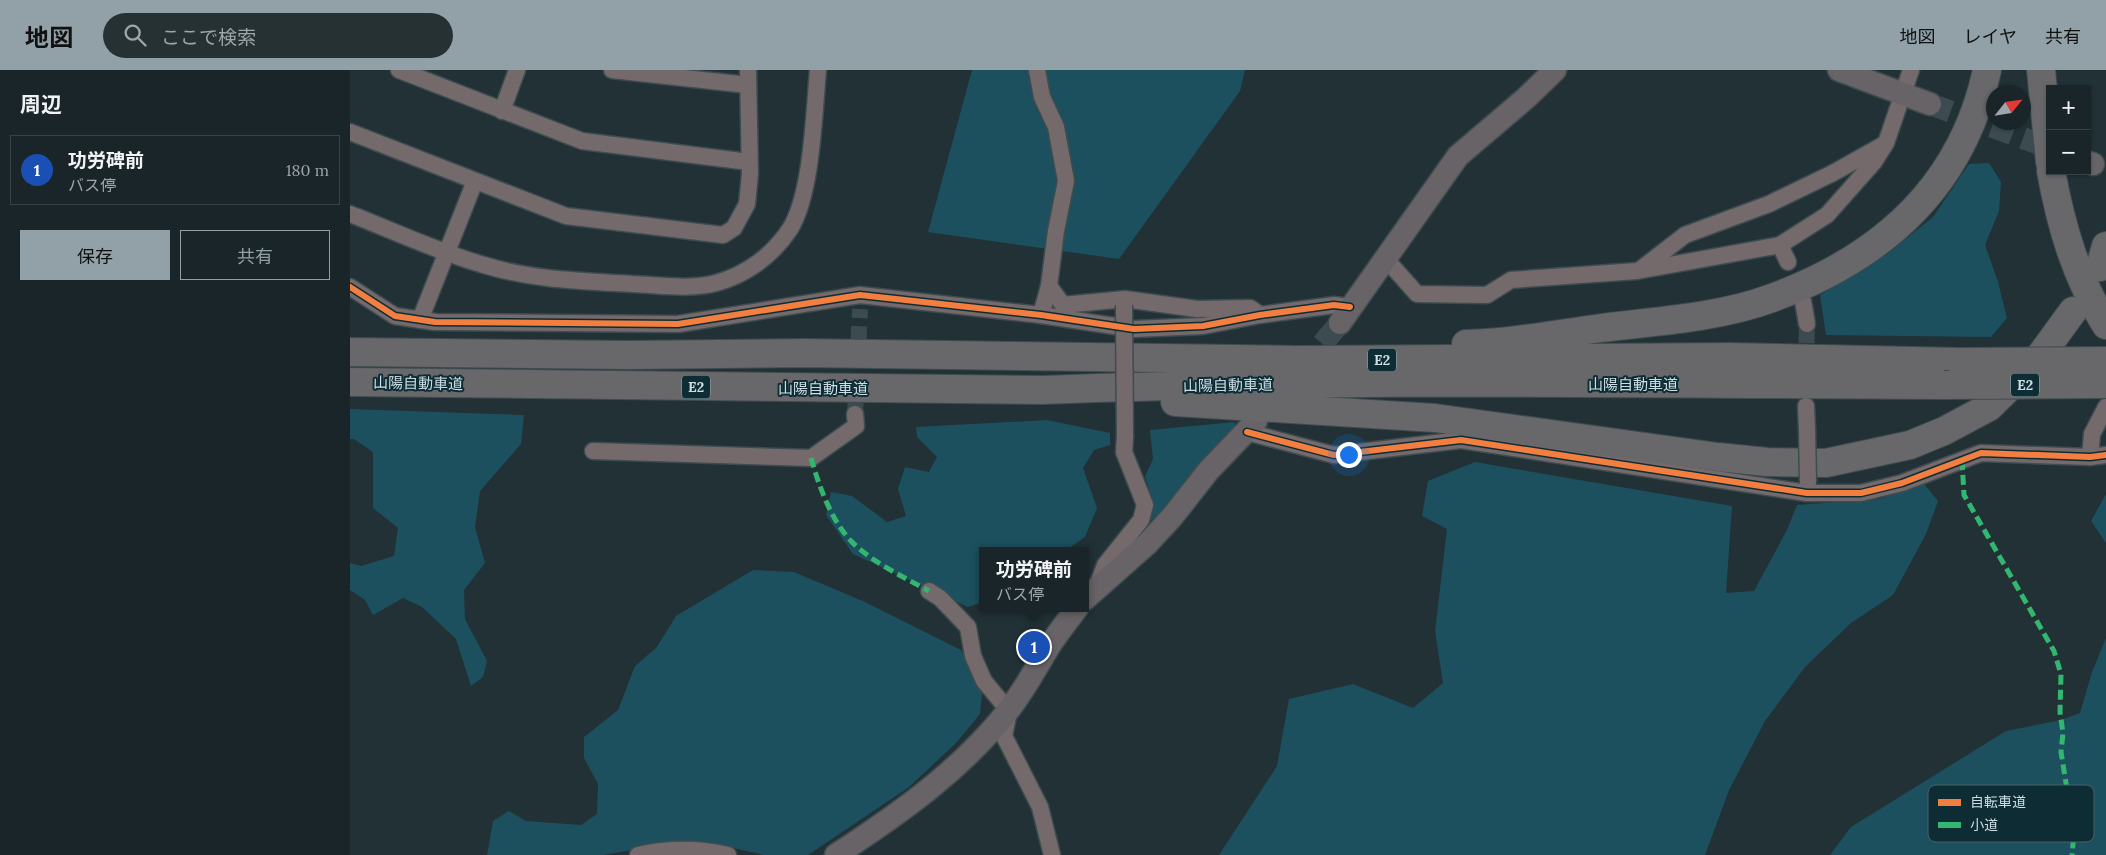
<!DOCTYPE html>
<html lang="ja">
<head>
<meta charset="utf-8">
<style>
  :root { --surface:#192528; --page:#263134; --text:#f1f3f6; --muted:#9fa5a8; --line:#374245; --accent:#91a1a7 }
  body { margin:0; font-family:Lora,"Noto Sans JP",serif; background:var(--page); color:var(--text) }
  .controls { position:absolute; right:15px; top:15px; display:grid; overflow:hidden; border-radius:0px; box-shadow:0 1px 4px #0004 }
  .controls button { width:45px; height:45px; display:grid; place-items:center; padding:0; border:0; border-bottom:1px solid var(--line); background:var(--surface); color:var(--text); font:25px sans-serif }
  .compass { position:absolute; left:1636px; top:15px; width:45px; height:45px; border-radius:50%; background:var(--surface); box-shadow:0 1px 4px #0004; rotate:60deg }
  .you { position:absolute; left:998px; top:384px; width:18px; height:18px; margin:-12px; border:4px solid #fff; border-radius:50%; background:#1a73e8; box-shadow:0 0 0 8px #1a73e833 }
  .badge { display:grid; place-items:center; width:32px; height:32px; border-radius:50%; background:var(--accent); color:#fff; font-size:16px; font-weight:700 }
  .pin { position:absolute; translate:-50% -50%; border:2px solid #fff; box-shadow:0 1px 5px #0006 }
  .popup { position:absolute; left:629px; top:477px; width:110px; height:65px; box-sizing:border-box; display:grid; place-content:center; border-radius:0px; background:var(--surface); filter:drop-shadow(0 1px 4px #0005); font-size:16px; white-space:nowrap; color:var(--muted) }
  .popup b { font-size:19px; color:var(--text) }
  .popup::after { content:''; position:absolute; left:50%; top:100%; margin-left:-10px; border:10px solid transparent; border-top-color:var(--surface) }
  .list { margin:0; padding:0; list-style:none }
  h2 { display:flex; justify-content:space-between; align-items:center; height:65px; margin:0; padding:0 20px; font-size:21px }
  h2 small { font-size:16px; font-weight:400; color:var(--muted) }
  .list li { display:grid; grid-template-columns:32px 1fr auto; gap:15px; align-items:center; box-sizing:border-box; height:70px; margin:0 10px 10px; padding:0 10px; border:1px solid var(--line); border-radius:0px }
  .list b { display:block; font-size:19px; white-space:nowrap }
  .list p { margin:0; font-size:16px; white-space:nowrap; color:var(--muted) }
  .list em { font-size:16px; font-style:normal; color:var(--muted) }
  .actions { display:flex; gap:10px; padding:15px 20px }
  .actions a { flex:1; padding:11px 0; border:1px solid var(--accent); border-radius:0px; text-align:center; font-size:18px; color:var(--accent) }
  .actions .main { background:var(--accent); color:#111 }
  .icon { flex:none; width:28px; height:28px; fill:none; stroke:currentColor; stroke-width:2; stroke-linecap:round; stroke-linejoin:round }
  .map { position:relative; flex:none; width:1756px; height:785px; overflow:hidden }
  header { display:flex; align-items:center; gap:30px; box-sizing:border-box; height:70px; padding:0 25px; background:var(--accent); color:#111 }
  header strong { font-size:24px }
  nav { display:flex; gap:28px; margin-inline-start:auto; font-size:18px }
  .search { width:350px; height:45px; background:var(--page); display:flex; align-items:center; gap:12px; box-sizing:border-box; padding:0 18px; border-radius:28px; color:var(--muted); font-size:19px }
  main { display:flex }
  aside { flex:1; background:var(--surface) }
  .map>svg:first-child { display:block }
  .green { fill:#1d505e }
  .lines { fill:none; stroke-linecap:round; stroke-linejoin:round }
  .street-tunnel { stroke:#3b4b50; stroke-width:16; stroke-dasharray:16 8; stroke-linecap:butt }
  .secondary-tunnel { stroke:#3b4b50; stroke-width:22; stroke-dasharray:22 11; stroke-linecap:butt }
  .street-casing { stroke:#3e4c50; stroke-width:19 }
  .secondary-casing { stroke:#3e4c50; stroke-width:25 }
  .highway-casing { stroke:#3e4c50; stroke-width:30 }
  .street { stroke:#746a6c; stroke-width:16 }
  .secondary { stroke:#686366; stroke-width:22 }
  .highway { stroke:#68676a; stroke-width:28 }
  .street-bridge-casing { stroke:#3e4c50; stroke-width:19; stroke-linecap:butt }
  .highway-bridge-casing { stroke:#3e4c50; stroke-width:30; stroke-linecap:butt }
  .street-bridge { stroke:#746a6c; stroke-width:16 }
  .highway-bridge { stroke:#68676a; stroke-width:28 }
  .quiet { stroke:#33b770; stroke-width:5; stroke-dasharray:10 5; stroke-linecap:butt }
  .cycleway-casing { stroke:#0e2c34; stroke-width:9 }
  .cycleway { stroke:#f27e40; stroke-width:6 }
  .labels { text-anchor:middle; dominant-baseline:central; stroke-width:4; stroke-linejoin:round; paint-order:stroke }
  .shield { fill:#0e2c34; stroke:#94a9af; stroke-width:1 }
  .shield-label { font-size:14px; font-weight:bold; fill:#cedee4 }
  .street-label { font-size:15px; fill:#cedee4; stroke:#0e2c34 }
  .key { fill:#0e2c34; stroke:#486169; stroke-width:1 }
  .key-label { font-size:14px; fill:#cedee4 }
</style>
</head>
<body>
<header>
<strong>地図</strong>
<div class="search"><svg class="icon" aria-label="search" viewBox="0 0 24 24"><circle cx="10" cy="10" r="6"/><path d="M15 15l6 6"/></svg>ここで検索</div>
<nav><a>地図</a><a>レイヤ</a><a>共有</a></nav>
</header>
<main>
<aside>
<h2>周辺<small></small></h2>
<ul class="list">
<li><span class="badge" style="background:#1a4fb4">1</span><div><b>功労碑前</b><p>バス停</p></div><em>180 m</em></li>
</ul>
<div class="actions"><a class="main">保存</a><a>共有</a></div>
</aside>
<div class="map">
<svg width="1756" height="785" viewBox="0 0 1756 785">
  <rect width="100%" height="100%" fill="#213136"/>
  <g class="green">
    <path d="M 622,0 L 895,0 L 890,21 L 769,189 L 578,162 Z"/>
    <path d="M 1639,93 L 1651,112 L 1649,141 L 1635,175 L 1648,212 L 1657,248 L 1641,267 L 1476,265 L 1470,225 L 1542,180 L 1583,147 L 1619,94 Z"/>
    <path d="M 0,339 L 174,345 L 171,374 L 130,421 L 125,457 L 135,493 L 114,520 L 115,549 L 137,591 L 133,607 L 121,616 L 106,569 L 72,537 L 53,528 L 23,545 L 15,530 L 0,520 L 0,493 L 11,496 L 44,486 L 48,458 L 23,438 L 23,382 L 4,369 L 0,369 Z"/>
    <path d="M 697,350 L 760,363 L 760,375 L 744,380 L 733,398 L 747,438 L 735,467 L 715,481 L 633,481 L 633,532 L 618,537 L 503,484 L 476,445 L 481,422 L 502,426 L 537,452 L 556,446 L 548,419 L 555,397 L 579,402 L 587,387 L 567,367 L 566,357 Z"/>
    <path d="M 885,352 L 884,364 L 838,408 L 812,442 L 799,452 L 803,432 L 795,406 L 803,389 L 800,360 Z"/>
    <path d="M 1125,392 L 1382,436 L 1376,523 L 1404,521 L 1437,460 L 1447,435 L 1529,429 L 1574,414 L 1588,431 L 1576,464 L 1543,525 L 1501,553 L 1455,597 L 1415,651 L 1379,720 L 1355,785 L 869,785 L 927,696 L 939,629 L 1003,614 L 1063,638 L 1093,613 L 1085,561 L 1097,459 L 1072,446 L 1078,411 Z"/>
    <path d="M 1756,424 L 1756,473 L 1741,451 Z"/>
    <path d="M 403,500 L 444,502 L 515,532 L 611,580 L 632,623 L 630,644 L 606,673 L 559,717 L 458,785 L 414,785 L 357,772 L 304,776 L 253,785 L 137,785 L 143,751 L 159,741 L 176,751 L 231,755 L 247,744 L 248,714 L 234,688 L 234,667 L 268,640 L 285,596 L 307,577 L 326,546 Z"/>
    <path d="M 1756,568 L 1756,785 L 1480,785 L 1501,757 L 1656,661 L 1711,650 L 1730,643 L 1742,602 Z"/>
  </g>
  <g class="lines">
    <g class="street-tunnel">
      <path d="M 1456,297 L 1457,254"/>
      <path d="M 505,344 L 510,239"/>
    </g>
    <g class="secondary-tunnel">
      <path d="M 1580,34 L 1700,78"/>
      <path d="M 951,299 L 990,253"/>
    </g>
    <defs>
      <g id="street">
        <path d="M 49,0 L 232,71 L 399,92"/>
        <path d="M 262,0 L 398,15"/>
        <path d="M 687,0 L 692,27 L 706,57 L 716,111 L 706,161 L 699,216 L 691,245"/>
        <path d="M 152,41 L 167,0"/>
        <path d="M 0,62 L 216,146 L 373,165 L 384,158 L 397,134 L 400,104 L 398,0"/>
        <path d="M 0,144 C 44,161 88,182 134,195 C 182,210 233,211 283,214 C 310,215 339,220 366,213 C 396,205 423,185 440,159 C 462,124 464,43 468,0"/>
        <path d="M 1430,175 L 1438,192"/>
        <path d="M 1034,187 L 1067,224 L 1137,225 L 1161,210 L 1287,201 L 1430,175 L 1477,145 L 1524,92 L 1536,73 L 1561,0"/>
        <path d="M 1291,199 L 1335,165 L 1419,134 L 1483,103 L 1533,75"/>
        <path d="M 699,216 L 713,235 L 775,229 L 847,239 L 900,238 L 906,242"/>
        <path d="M 0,217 L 45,246 L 85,252 L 328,254 L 510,225 L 691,245 L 784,259 L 853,256 L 910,245 L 984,235 L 1000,237"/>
        <path d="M 1453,231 L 1457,254"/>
        <path d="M 70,250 L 125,111"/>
        <path d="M 1456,336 L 1457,359"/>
        <path d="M 897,362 L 984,385 L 1111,370 L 1457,423 L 1511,423 L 1552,413 L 1631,383 L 1740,387 L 1756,385"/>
        <path d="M 243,381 L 461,388 L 506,356 L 505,344"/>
        <path d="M 1740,387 L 1742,364 L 1756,337"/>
        <path d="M 747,516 L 755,495 L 791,450 L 795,435 L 774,382 L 775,367"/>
        <path d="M 579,521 L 590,528 L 618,557 L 623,586 L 634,611 L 659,641 L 654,666 L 690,737 L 702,785"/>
        <path d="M 288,785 C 318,778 348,778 378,785"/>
      </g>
      <g id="secondary">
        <path d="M 1489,0 L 1580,34"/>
        <path d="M 1737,92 L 1743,94"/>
        <path d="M 990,253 L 1108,86 L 1176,28 L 1205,0"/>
        <path d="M 735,529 L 797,474 L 822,447 L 859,400 L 906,351"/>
        <path d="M 486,785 C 549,744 610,701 657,642 C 675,620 687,595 702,572 C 710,560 719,549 727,538"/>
      </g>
      <g id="highway">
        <path d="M 1691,0 L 1700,92"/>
        <path d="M 1701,101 C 1711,156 1726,208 1756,255"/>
        <path d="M 1750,197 L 1756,176"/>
        <path d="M 1116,274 C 1161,273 1207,264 1251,258 C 1307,251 1368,248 1422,228 C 1531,188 1612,117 1637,0"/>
        <path d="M 0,282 L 279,285 L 454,283 L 949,290 L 1379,287 L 1610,292"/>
        <path d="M 0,312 L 693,320 C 993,308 1294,314 1594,315"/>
        <path d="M 825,332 L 1085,348 L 1368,387 L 1417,392 L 1476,393 L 1560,375 L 1594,361 L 1639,337 L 1688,289 L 1723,241"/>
      </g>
    </defs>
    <use href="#street" class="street-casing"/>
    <use href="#secondary" class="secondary-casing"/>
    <use href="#highway" class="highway-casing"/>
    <use href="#street" class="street"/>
    <use href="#secondary" class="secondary"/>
    <use href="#highway" class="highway"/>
    <defs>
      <g id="street-bridge">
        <path d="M 774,235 L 775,367"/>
        <path d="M 1457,359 L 1458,413"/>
      </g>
      <g id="highway-bridge">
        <path d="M 1610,292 L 1756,291"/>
        <path d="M 1594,315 L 1756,314"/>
      </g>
    </defs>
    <use href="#street-bridge" class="street-bridge-casing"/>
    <use href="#highway-bridge" class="highway-bridge-casing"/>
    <use href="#street-bridge" class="street-bridge"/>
    <use href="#highway-bridge" class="highway-bridge"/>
    <g class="quiet">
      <path d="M 461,388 C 469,416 481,450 501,471 C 520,491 555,508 579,521"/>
      <path d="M 1612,390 L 1614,425 L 1704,581 L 1711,604 L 1710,642 L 1713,663 L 1711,682 L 1724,763 L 1722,785"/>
    </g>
    <defs>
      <g id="cycleway">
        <path d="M 0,217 L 45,246 L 85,252 L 328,254 L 510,225 L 691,245 L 784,259 L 853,256 L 910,245 L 984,235 L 1000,237"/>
        <path d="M 897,362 L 984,385 L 1111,370 L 1457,423 L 1511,423 L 1552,413 L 1631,383 L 1740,387 L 1756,385"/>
      </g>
    </defs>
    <use href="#cycleway" class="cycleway-casing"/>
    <use href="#cycleway" class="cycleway"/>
  </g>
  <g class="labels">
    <g class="shield">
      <rect x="1018" y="278.5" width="28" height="23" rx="4"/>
      <rect x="1661" y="303.5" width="28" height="23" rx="4"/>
      <rect x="332" y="305.5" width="28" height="23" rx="4"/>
    </g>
    <g class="shield-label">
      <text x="1032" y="290">E2</text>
      <text x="1675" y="315">E2</text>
      <text x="346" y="317">E2</text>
    </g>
    <g class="street-label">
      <text transform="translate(68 313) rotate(1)">山陽自動車道</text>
      <text x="1283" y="314">山陽自動車道</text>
      <text transform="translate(878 315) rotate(-1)">山陽自動車道</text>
      <text x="473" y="318">山陽自動車道</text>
    </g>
  </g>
  <rect x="1578" y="715" width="166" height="57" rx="8" class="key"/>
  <rect x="1588" y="729" width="23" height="7" fill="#f27e40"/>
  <rect x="1588" y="752" width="23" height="6" fill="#33b770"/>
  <g class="key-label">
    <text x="1620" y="737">自転車道</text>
    <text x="1620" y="760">小道</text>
  </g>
</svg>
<div class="controls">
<button>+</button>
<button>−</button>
</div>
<svg class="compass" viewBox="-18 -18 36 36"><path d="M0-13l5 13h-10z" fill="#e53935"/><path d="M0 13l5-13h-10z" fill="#9fa5a8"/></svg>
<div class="you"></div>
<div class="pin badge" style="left:684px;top:577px;background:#1a4fb4">1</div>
<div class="popup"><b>功労碑前</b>バス停</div>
</div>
</main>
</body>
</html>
